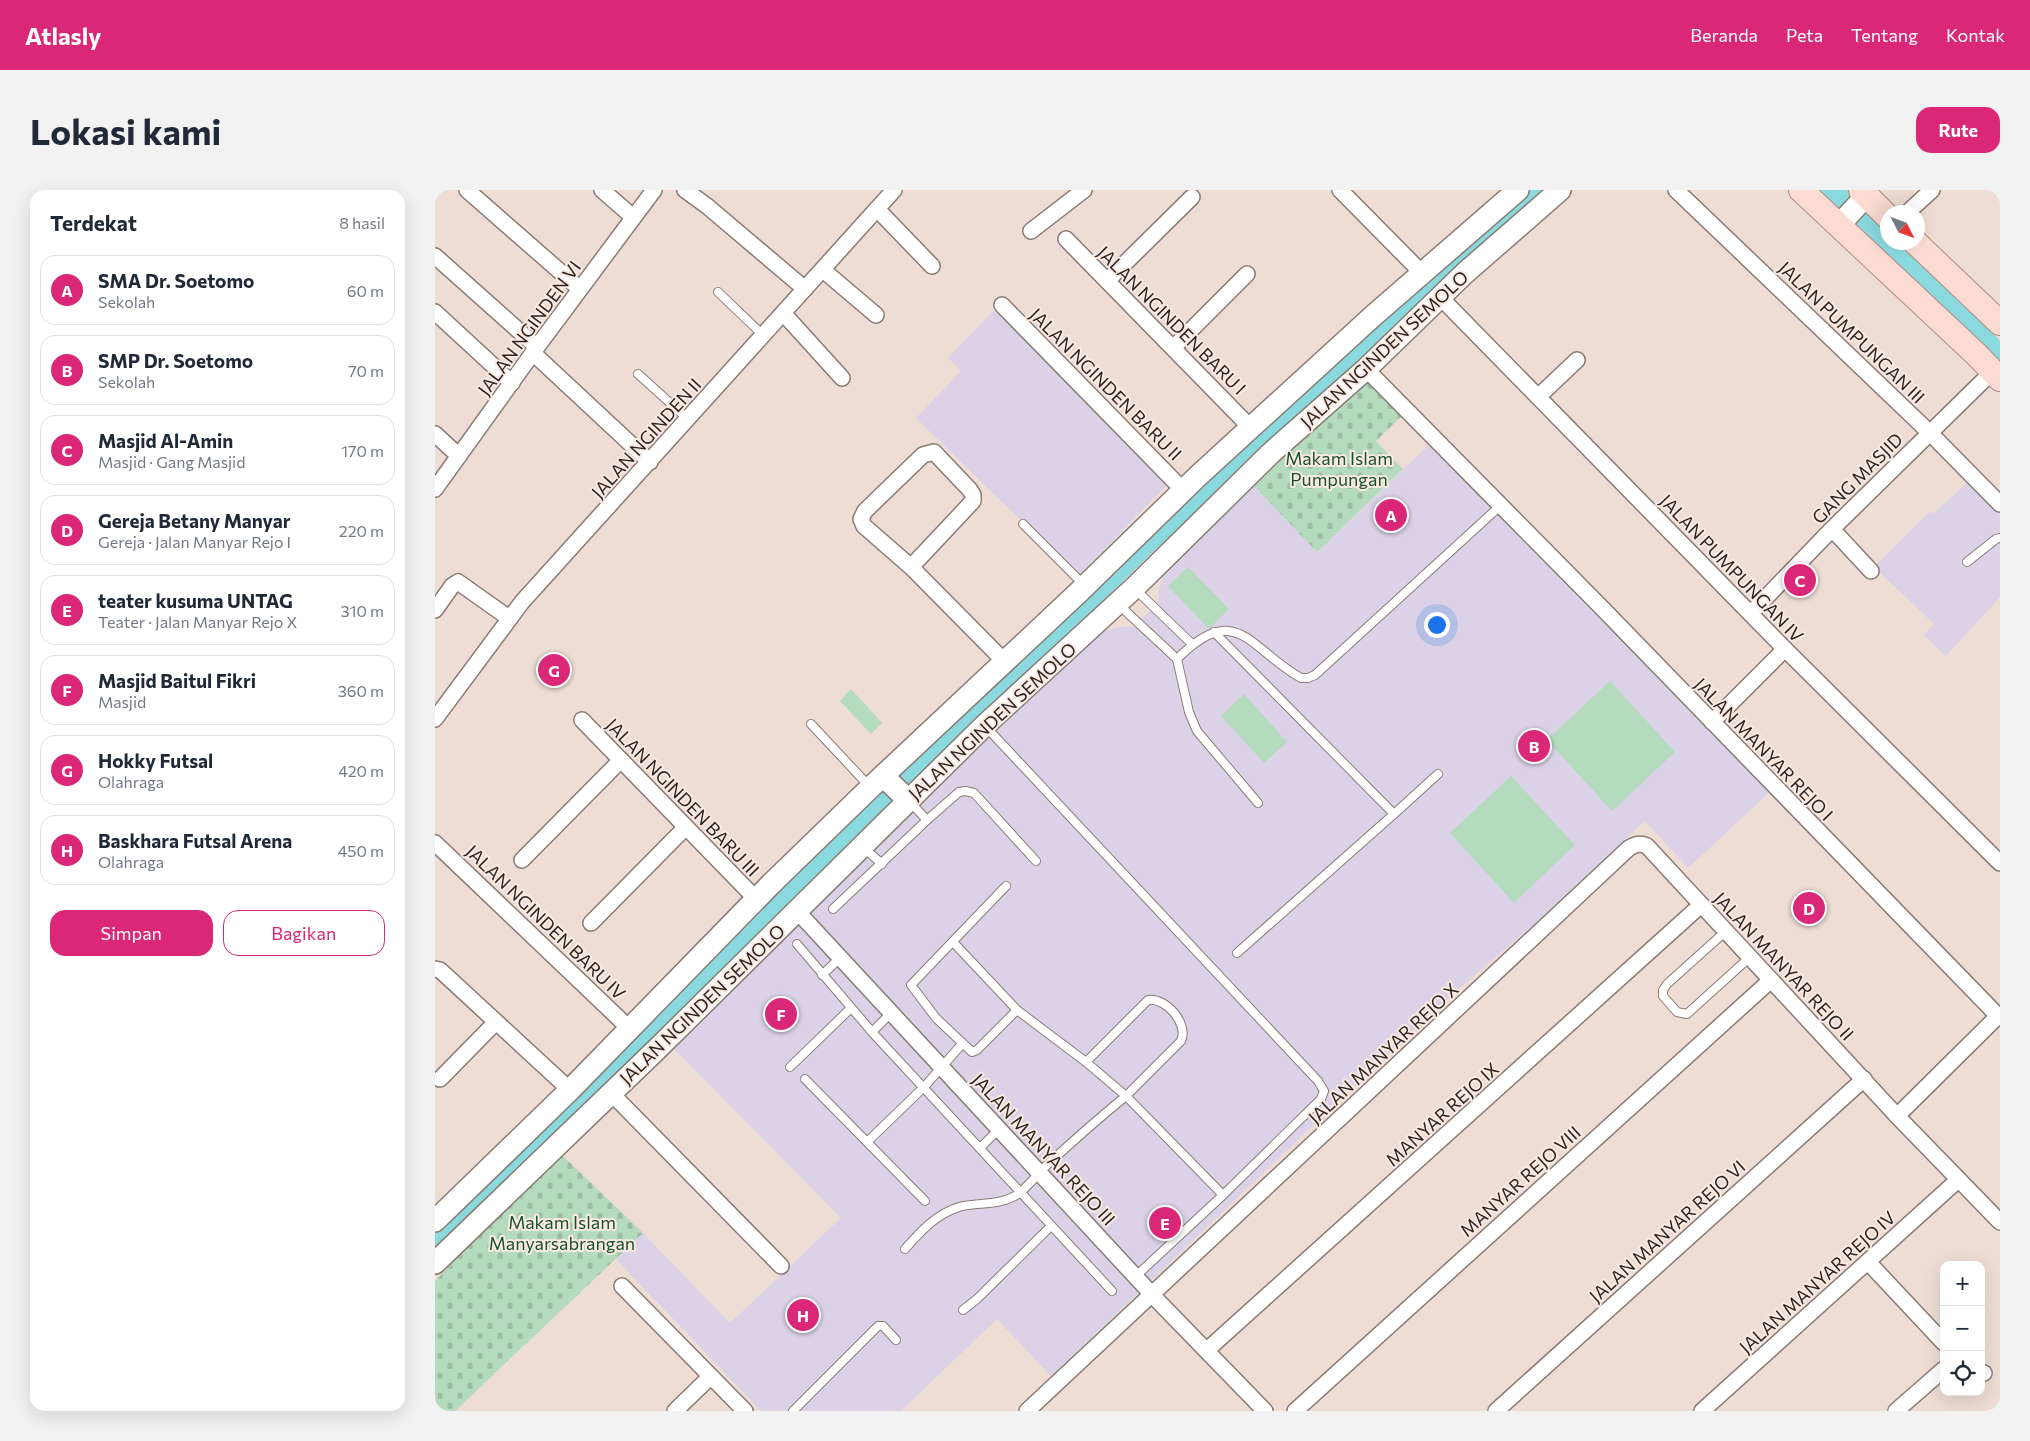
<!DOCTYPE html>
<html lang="id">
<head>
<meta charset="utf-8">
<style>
  :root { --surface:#fff; --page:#f2f2f3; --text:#1f2937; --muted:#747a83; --line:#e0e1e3; --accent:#db2777 }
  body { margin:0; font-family:Commissioner,sans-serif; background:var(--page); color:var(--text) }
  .controls { position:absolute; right:15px; bottom:15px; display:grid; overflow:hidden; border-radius:10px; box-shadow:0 5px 20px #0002 }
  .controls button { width:45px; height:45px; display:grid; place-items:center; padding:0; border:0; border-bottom:1px solid var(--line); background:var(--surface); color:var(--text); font:25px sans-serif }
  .compass { position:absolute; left:1445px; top:15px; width:45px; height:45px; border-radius:50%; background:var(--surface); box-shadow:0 5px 20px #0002; rotate:132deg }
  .you { position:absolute; left:1001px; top:434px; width:18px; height:18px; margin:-12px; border:4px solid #fff; border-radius:50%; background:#1a73e8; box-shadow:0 0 0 8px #1a73e833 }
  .badge { display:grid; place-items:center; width:32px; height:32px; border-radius:50%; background:var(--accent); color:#fff; font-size:16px; font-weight:700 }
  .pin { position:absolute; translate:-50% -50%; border:2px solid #fff; box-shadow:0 1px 5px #0006 }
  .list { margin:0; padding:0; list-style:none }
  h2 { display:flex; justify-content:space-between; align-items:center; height:65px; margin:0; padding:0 20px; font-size:21px }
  h2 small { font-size:16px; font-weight:400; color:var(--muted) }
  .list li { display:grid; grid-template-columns:32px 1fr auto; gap:15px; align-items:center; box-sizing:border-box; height:70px; margin:0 10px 10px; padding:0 10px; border:1px solid var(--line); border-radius:15px }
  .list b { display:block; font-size:19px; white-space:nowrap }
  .list p { margin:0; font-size:16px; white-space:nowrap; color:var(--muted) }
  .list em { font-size:16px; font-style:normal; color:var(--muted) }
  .actions { display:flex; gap:10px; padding:15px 20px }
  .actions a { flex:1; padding:11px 0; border:1px solid var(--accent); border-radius:15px; text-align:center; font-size:18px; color:var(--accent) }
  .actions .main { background:var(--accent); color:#fff }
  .icon { flex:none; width:28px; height:28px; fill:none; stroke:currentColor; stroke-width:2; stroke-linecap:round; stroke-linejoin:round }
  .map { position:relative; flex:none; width:1565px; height:1221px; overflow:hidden; border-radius:15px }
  header { display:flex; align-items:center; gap:30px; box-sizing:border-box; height:70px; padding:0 25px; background:var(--accent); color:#fff }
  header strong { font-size:24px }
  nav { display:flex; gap:28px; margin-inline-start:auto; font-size:18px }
  .intro { display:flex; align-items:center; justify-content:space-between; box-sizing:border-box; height:120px; padding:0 30px }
  h1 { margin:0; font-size:35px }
  .button { padding:12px 22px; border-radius:15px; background:var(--accent); color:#fff; font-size:18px; font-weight:700 }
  main { display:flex; gap:30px; padding:0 30px }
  aside { flex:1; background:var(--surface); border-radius:15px; box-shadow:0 5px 20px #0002 }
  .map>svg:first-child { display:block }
  .education { fill:#dbd2e7 }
  .cemetery { fill:url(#cemetery-stones) }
  .pitch { fill:#b4dbbd }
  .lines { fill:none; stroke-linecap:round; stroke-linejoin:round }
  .river { stroke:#8ad9df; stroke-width:25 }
  .lane-casing { stroke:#8a7b73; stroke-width:10 }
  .street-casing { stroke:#8a7b73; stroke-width:18 }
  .secondary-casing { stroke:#8a7b73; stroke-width:24 }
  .primary-casing { stroke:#b18c81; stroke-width:26 }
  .lane { stroke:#fff; stroke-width:8 }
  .street { stroke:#fff; stroke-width:15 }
  .secondary { stroke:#fff; stroke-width:21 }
  .primary { stroke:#fbdbd2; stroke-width:24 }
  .labels { text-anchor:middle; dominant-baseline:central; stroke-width:4; stroke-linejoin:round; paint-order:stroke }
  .street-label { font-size:18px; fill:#2c2522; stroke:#fbeae1 }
  .park-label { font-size:18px; fill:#17522d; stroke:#fbeae1 }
</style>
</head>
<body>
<header>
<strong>Atlasly</strong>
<nav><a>Beranda</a><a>Peta</a><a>Tentang</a><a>Kontak</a></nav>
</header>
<div class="intro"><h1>Lokasi kami</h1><a class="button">Rute</a></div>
<main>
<aside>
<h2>Terdekat<small>8 hasil</small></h2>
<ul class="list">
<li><span class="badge">A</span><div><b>SMA Dr. Soetomo</b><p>Sekolah</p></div><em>60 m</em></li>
<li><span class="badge">B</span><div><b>SMP Dr. Soetomo</b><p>Sekolah</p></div><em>70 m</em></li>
<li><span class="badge">C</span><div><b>Masjid Al-Amin</b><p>Masjid · Gang Masjid</p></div><em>170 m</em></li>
<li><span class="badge">D</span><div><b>Gereja Betany Manyar</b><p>Gereja · Jalan Manyar Rejo I</p></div><em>220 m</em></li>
<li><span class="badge">E</span><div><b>teater kusuma UNTAG</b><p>Teater · Jalan Manyar Rejo X</p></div><em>310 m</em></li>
<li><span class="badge">F</span><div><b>Masjid Baitul Fikri</b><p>Masjid</p></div><em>360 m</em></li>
<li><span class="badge">G</span><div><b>Hokky Futsal</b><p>Olahraga</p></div><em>420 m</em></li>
<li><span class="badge">H</span><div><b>Baskhara Futsal Arena</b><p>Olahraga</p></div><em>450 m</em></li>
</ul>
<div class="actions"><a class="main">Simpan</a><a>Bagikan</a></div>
</aside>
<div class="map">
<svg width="1565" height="1221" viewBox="0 0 1565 1221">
  <defs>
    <pattern id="cemetery-stones" width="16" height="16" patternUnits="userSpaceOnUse" patternTransform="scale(1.25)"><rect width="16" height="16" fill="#b4dbbd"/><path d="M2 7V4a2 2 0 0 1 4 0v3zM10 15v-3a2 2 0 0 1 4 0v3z" fill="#9bbca2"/></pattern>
  </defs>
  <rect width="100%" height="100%" fill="#edddd4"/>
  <g class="education">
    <path d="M 559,120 L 735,292 L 643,386 L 481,228 L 526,181 L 513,168 Z"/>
    <path d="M 996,253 L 1338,599 L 1253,678 L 1210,631 L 1107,727 L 998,821 L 616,1186 L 562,1129 L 466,1221 L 326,1221 L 181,1069 L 208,1043 L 295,1133 L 406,1028 L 236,856 L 560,542 L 657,443 L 685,437 L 699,437 L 703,433 L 724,411 L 724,399 L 729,382 L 766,344 L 819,296 L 882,362 Z"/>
    <path d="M 1535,290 L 1565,320 L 1565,407 L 1511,466 L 1489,445 L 1499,434 L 1439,377 L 1495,321 L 1498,324 Z"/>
  </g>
  <g class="cemetery">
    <path d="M 932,187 L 968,225 L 941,251 L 968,279 L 882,362 L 819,296 Z"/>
    <path d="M 126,964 L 208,1043 L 20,1221 L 0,1221 L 0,1091 Z"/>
  </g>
  <g class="pitch">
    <path d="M 753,377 L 794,419 L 774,439 L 733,396 Z"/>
    <path d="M 1175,491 L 1240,562 L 1177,621 L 1112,550 Z"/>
    <path d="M 416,499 L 447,533 L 436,544 L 405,511 Z"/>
    <path d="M 809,504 L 852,552 L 829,573 L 786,526 Z"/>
    <path d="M 1076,586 L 1140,655 L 1079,713 L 1015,643 Z"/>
  </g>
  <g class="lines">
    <g class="river">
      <path d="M 1394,0 L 1565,168"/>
      <path d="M 0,1044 L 94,955 L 266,789 L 449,605 L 553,506 L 711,351 L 933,152 L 1098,0"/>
    </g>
    <defs>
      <g id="lane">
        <path d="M 283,102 L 329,146"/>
        <path d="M 203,184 L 254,230"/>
        <path d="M 588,334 L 648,394"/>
        <path d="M 1532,372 L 1561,349 L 1565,348"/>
        <path d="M 700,399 L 757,454"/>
        <path d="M 684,415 L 742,469"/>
        <path d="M 779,442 L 959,624 L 802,763"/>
        <path d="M 376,534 L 434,596"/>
        <path d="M 474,611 L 492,630"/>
        <path d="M 823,613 L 762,541 L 754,522 L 742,469 C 802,409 814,459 866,488 L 873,488 L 880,485 L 1065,316"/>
        <path d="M 959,624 L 1003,584"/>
        <path d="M 428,657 L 447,674"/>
        <path d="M 571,696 L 476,795 L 501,828 L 537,862 L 542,860 L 582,820"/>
        <path d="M 398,719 L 492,630 L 524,602 L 530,601 L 539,603 L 601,671"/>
        <path d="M 1291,741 L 1232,794 L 1228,800 L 1228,806 L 1242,822 L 1252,824 L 1315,767"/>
        <path d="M 518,752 L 582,820 L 651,872 L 691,906 L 746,851 C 754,834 731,807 713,810 L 651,872"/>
        <path d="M 362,754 L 437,842 L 677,1101"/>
        <path d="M 387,785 L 405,768"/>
        <path d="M 437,842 L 456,823"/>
        <path d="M 355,877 L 416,818"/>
        <path d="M 370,889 L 432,952"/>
        <path d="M 545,958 L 565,938"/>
        <path d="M 490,1011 L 432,952 L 489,897 L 527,854"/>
        <path d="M 470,1059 C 485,1042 501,1024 524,1017 C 542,1012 562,1016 580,1006 C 592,999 602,984 613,974 C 638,951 664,928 691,906 L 788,1005 L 886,909 L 889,901 L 883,891 L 551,537"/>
        <path d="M 701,1086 L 788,1005"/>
        <path d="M 528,1120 L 542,1109 L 616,1036"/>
        <path d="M 358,1221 L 443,1136 L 448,1136 L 461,1150"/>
      </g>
      <g id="street">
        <path d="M 32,0 L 145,99"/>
        <path d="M 167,0 L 198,27"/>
        <path d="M 250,0 L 272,16 L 370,99"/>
        <path d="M 905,0 L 987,83"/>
        <path d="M 1241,0 L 1495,243 L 1565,314"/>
        <path d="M 442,19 L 497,76"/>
        <path d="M 1473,22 L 1497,0"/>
        <path d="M 596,41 L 649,0"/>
        <path d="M 631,49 L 816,238"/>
        <path d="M 0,66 L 102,157"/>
        <path d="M 388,80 L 441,125"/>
        <path d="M 672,91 L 757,7"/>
        <path d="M 1005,107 L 1350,459 L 1565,673"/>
        <path d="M 567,115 L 748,300"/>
        <path d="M 0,122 L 77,193"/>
        <path d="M 349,124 L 407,188"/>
        <path d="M 739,157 L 812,84"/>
        <path d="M 98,163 L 215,272"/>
        <path d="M 931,179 L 1168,419 L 1565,828"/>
        <path d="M 1104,206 L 1142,170"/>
        <path d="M 0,244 L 24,266"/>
        <path d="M 0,299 L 102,157 L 219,0"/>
        <path d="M 1397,339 L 1436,381"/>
        <path d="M 476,377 L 538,311 L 538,305 L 535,300 L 499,262 L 488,265 L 430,321 L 426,329 L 429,336 L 476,377 L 569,471"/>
        <path d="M 0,420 L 17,396 L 23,392 L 74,428"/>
        <path d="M 1316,423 L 1397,339 L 1558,181"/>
        <path d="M 0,529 L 87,412 L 459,0"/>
        <path d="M 147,530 L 322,710"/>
        <path d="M 1277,532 L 1350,459"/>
        <path d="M 0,653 L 195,839"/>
        <path d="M 87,670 L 186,570"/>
        <path d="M 362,721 L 723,1111 L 830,1221"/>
        <path d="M 156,733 L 251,637"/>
        <path d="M 0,779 L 5,780 L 135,900"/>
        <path d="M 5,889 L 61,832"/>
        <path d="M 176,903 L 346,1076"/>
        <path d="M 1462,926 L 1563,826"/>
        <path d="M 1433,1072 L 1509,1153"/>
        <path d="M 187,1096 L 310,1221"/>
        <path d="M 772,1160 L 1266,715"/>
        <path d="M 1546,1182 L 1549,1183"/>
        <path d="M 240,1221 L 275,1187"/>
        <path d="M 592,1221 L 1194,658 C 1201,654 1205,653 1212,656 L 1462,926 L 1565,1032"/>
        <path d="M 860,1221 L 1336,790"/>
        <path d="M 1061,1221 L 1429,889"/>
        <path d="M 1267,1221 L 1523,990"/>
        <path d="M 1461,1221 L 1509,1179"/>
      </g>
      <g id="secondary">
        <path d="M 1405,34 L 1432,5"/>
        <path d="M 448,586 L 473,610"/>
        <path d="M 0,1031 L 135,900 L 336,694 L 435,598 L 644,402 L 763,286 L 938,126 L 1083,0"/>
        <path d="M 0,1073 L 220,861 L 549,536 L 699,398 L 836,263 L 931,179 L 1030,83 L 1125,0"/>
      </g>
      <g id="primary">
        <path d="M 1366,0 L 1542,165 L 1565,189"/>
        <path d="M 1426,0 L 1452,26"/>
        <path d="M 1480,52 L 1565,133"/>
      </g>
    </defs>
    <use href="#lane" class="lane-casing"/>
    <use href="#street" class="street-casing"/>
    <use href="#secondary" class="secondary-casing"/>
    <use href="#primary" class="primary-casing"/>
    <use href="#lane" class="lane"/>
    <use href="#street" class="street"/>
    <use href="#secondary" class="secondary"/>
    <use href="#primary" class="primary"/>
  </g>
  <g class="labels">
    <g class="street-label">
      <text transform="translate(737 130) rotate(45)">JALAN NGINDEN BARU I</text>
      <text transform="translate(94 138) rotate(-54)">JALAN NGINDEN VI</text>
      <text transform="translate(1417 142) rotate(44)">JALAN PUMPUNGAN III</text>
      <text transform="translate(949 159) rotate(-43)">JALAN NGINDEN SEMOLO</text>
      <text transform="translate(671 194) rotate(45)">JALAN NGINDEN BARU II</text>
      <text transform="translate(211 248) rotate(-48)">JALAN NGINDEN II</text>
      <text transform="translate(1422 288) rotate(-45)">GANG MASJID</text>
      <text transform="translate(1297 378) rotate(46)">JALAN PUMPUNGAN IV</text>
      <text transform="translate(557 531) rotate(-43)">JALAN NGINDEN SEMOLO</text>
      <text transform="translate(1329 559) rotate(46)">JALAN MANYAR REJO I</text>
      <text transform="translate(248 607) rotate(46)">JALAN NGINDEN BARU III</text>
      <text transform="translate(111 732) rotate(44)">JALAN NGINDEN BARU IV</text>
      <text transform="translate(1349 776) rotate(47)">JALAN MANYAR REJO II</text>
      <text transform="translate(267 814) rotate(-44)">JALAN NGINDEN SEMOLO</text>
      <text transform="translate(948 863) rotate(-43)">JALAN MANYAR REJO X</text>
      <text transform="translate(1007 924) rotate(-42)">MANYAR REJO IX</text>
      <text transform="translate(609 959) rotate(47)">JALAN MANYAR REJO III</text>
      <text transform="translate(1085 991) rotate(-42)">MANYAR REJO VIII</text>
      <text transform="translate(1232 1041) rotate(-42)">JALAN MANYAR REJO VI</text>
      <text transform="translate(1382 1092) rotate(-42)">JALAN MANYAR REJO IV</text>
    </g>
    <g class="park-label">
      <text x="904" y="268">Makam Islam<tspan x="904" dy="21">Pumpungan</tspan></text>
      <text x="127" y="1032">Makam Islam<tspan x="127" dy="21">Manyarsabrangan</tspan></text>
    </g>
  </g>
</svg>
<div class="controls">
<button>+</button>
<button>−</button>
<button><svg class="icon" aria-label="locate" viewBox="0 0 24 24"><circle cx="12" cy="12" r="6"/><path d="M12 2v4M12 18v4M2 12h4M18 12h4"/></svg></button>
</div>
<svg class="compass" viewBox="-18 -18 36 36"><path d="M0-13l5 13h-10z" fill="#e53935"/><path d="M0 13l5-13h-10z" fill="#747a83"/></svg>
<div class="you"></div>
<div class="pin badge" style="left:956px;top:325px">A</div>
<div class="pin badge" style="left:1099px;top:556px">B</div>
<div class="pin badge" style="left:1365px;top:390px">C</div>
<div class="pin badge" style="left:1374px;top:718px">D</div>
<div class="pin badge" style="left:730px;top:1033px">E</div>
<div class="pin badge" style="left:346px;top:824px">F</div>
<div class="pin badge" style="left:119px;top:480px">G</div>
<div class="pin badge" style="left:368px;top:1125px">H</div>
</div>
</main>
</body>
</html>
